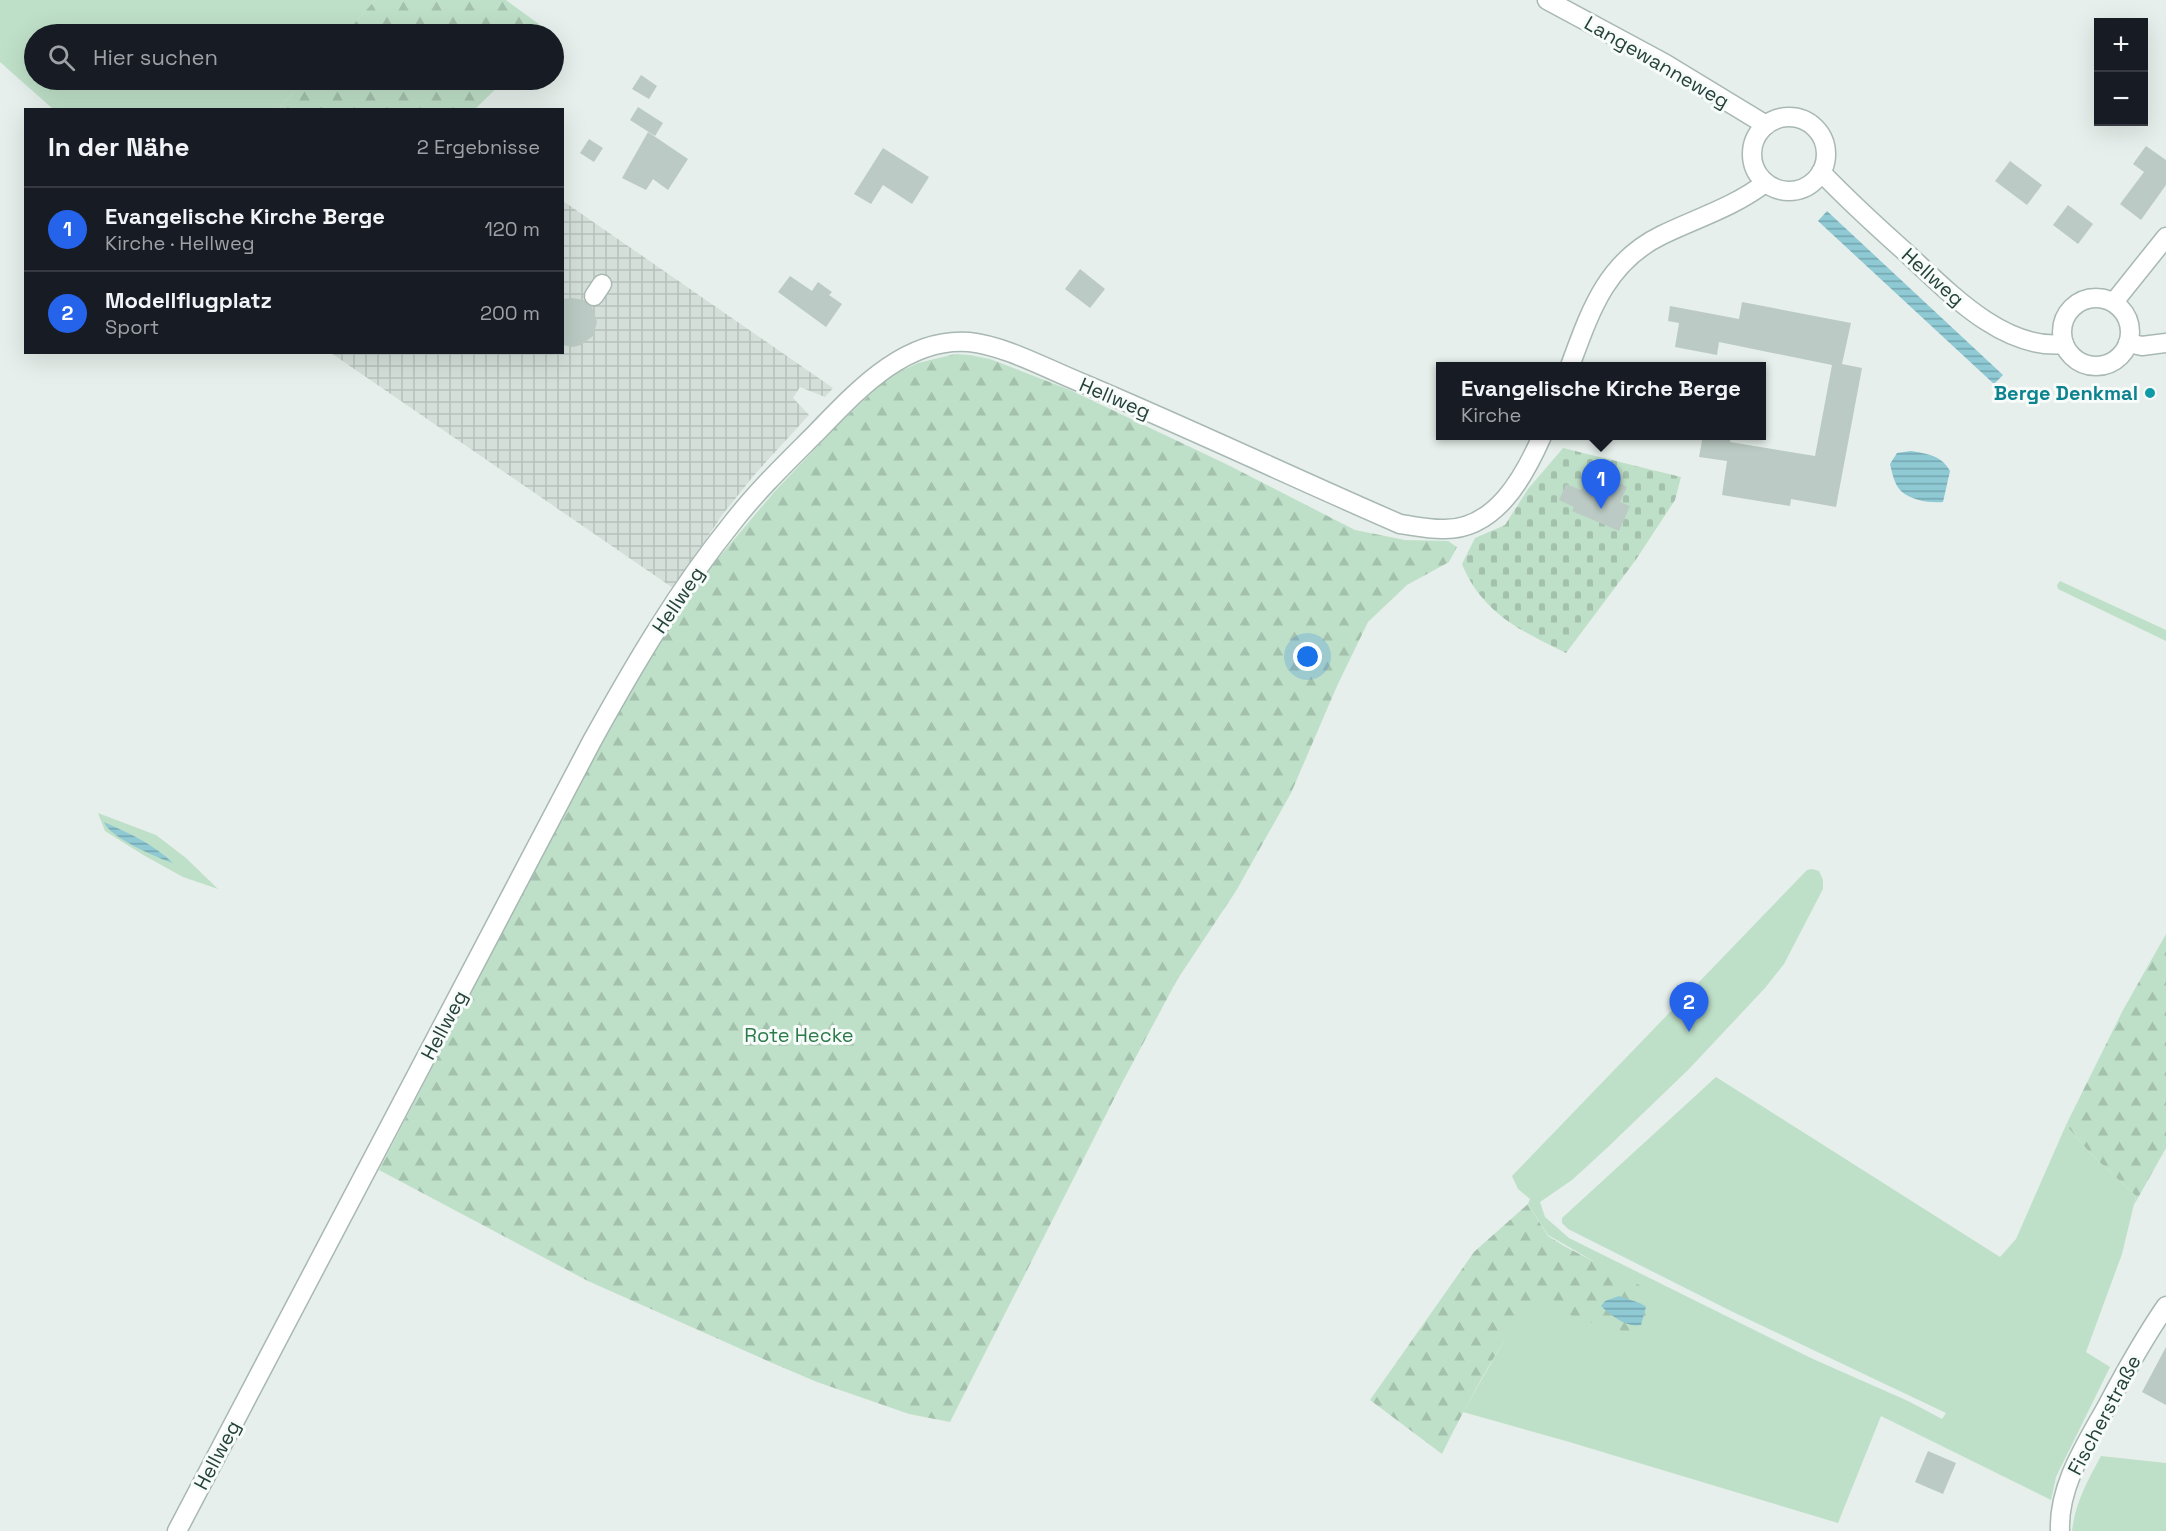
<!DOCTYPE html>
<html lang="de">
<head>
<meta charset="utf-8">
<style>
  :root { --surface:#171b24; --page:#242831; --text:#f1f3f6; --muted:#9ea1a6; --line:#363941; --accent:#2563eb }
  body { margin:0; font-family:"Space Grotesk",sans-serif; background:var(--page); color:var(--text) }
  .controls { position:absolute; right:18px; top:18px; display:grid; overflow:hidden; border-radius:0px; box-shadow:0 6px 24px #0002 }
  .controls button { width:54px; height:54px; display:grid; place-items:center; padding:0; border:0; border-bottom:2px solid var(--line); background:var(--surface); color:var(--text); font:30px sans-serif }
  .you { position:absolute; left:1308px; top:657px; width:21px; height:21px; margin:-15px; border:4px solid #fff; border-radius:50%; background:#1a73e8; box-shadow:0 0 0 9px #1a73e833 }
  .badge { display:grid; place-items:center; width:39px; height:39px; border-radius:50%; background:var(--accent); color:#fff; font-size:20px; font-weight:700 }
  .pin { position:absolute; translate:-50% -50px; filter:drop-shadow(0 2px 3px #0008) }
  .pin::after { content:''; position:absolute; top:32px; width:21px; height:18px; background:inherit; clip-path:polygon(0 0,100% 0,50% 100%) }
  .popup { position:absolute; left:1436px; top:362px; width:330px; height:78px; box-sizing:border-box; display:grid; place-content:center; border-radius:0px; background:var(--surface); filter:drop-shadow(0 2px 4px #0005); font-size:20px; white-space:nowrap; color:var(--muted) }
  .popup b { font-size:22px; color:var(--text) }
  .popup::after { content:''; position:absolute; left:50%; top:100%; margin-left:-12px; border:12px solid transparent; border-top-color:var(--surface) }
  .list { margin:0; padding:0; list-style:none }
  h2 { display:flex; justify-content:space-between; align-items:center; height:78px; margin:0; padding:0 24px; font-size:26px }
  h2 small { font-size:20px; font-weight:400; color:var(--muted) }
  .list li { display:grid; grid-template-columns:39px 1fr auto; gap:18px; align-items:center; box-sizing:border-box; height:84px; padding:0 24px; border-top:2px solid var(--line) }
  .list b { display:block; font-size:22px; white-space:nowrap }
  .list p { margin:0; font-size:20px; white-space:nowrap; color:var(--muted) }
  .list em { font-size:20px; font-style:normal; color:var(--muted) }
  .icon { flex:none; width:33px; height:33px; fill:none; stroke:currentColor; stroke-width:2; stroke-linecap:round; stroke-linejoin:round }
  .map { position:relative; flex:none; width:2166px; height:1531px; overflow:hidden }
  .search { position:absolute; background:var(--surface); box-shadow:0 6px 24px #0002; left:24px; top:24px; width:540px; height:66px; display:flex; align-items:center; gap:15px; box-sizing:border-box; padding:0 21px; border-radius:33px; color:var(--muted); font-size:22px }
  .panel { position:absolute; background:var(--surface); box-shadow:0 6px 24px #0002; left:24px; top:108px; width:540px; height:246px; border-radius:0px }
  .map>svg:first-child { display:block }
  .industrial { fill:url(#industrial-grid) }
  .green { fill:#bfe0c8 }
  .forest { fill:url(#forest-firs) }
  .cemetery { fill:url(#cemetery-stones) }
  .water { fill:url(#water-rules) }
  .building { fill:#bbcac4 }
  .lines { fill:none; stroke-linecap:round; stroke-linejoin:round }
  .minor-casing { stroke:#a8b8b2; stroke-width:21 }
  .minor { stroke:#fff; stroke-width:18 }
  .culture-dot { fill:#0f9aa8; stroke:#f7fbf9; stroke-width:2 }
  .labels { text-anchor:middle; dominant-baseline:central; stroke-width:6; stroke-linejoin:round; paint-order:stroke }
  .street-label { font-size:20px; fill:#24423a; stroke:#f7fbf9 }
  .culture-label { font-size:20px; font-weight:bold; fill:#0d838f; stroke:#f7fbf9; text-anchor:end }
  .park-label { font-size:20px; fill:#2d7a4b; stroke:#f7fbf9 }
</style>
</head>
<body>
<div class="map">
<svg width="2166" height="1531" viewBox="0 0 2166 1531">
  <defs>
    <pattern id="industrial-grid" width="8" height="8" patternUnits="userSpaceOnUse" patternTransform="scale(1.5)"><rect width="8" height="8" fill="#d4dfda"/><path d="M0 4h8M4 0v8" fill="none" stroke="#b6c1bc"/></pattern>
    <pattern id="forest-firs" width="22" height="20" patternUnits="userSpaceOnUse" patternTransform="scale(1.5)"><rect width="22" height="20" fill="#bfe0c8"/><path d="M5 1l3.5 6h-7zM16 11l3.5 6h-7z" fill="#a4c1ad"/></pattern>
    <pattern id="cemetery-stones" width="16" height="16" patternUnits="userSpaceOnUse" patternTransform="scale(1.5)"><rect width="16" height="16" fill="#bfe0c8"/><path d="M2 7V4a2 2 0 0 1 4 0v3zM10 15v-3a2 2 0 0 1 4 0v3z" fill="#a4c1ad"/></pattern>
    <pattern id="water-rules" width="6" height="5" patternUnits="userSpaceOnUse" patternTransform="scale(1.5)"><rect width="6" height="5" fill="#8ec9d4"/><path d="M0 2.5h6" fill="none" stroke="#74a5ad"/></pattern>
  </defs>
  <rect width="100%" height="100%" fill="#e6efeb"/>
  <path class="industrial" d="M 563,201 L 833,388 L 825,397 L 800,387 L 793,398 L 809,415 L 755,474 L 723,514 L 673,588 L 331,353 L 562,352 Z"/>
  <g class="green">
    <path d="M 0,0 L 375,0 L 345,34 L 34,34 L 34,80 L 305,80 L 278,109 L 53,109 L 0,62 Z"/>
    <path d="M 2060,581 L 2166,630 L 2166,641 L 2058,589 L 2057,585 Z"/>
    <path d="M 98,813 L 156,835 L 186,858 L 218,889 L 183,877 L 145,856 L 105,831 Z"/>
    <path d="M 1812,869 L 1819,871 L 1823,880 L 1823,889 L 1784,964 L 1765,988 L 1689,1069 L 1608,1147 L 1572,1180 L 1540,1202 L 1545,1217 L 1569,1238 L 1813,1359 L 1908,1401 L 1942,1419 L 1946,1413 L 1733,1312 L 1568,1229 L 1562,1223 L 1562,1218 L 1716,1077 L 2000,1257 L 2016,1239 L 2066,1125 L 2091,1154 L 2136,1196 L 2122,1254 L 2086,1352 L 2110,1367 L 2056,1477 L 2051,1500 L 1881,1416 L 1838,1523 L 1566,1441 L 1463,1412 L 1509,1332 L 1531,1299 L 1604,1326 L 1593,1261 L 1548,1235 L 1528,1204 L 1530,1199 L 1518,1189 L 1512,1176 L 1807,870 Z"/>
    <path d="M 2101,1456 L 2166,1463 L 2166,1531 L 2072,1531 C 2075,1503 2088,1480 2101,1456 Z"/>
  </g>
  <g class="forest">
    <path d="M 375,0 L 506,0 L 551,33 L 345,34 Z"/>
    <path d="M 305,80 L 505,80 L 475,109 L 278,109 Z"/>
    <path d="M 955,354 L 970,355 L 990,359 L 1070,390 L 1226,464 L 1355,530 L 1405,540 L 1448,541 L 1457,547 L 1449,562 L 1407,585 L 1368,622 L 1337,686 L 1291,793 L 1236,891 L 1177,980 L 1122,1083 L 950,1422 L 909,1414 L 817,1382 L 770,1362 L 588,1281 L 379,1170 L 600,745 L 641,672 L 699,581 L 775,491 L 839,424 L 882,383 L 892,375 L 918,363 Z"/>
    <path d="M 2166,934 L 2166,1148 L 2134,1205 L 2136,1196 L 2091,1154 L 2066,1125 L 2123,1010 Z"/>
    <path d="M 1528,1204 L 1548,1236 L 1564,1246 L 1647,1289 L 1654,1305 L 1642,1334 C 1603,1330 1567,1313 1531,1300 C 1497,1349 1468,1401 1442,1454 L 1370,1400 L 1474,1252 Z"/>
  </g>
  <path class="cemetery" d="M 1563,448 L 1681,477 L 1675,500 L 1635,561 L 1566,653 C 1521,631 1482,613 1462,564 L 1475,538 L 1505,525 L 1528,489 Z"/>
  <g class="water">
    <path d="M 1827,211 L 2003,375 L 1994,384 L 1818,221 Z"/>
    <path d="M 1911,451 C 1928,454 1941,455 1950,471 L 1943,502 C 1930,503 1912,501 1901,491 C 1894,484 1892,472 1890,464 L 1897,453 Z"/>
    <path d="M 104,822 C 129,833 153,844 173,863 C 157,858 109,837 104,822 Z"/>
    <path d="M 1619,1296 C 1628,1300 1639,1301 1646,1307 L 1641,1325 C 1626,1328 1611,1315 1601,1306 L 1605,1301 Z"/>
  </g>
  <g class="building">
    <path d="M 641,75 L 657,86 L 649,99 L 632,89 Z"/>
    <path d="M 638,107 L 663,123 L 655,136 L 630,120 Z"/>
    <path d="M 648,132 L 688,159 L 668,190 L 653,179 L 646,190 L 622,178 Z"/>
    <path d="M 589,139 L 603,148 L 594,162 L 580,153 Z"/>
    <path d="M 2146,146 L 2166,160 L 2166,185 L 2141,220 L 2120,204 L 2144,172 L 2133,164 Z"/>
    <path d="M 883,148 L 929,177 L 912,204 L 883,185 L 871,204 L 854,194 Z"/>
    <path d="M 2010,161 L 2042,185 L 2027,205 L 1995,181 Z"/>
    <path d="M 2068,205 L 2093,224 L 2078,244 L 2053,225 Z"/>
    <path d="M 1080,269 L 1105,289 L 1090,308 L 1065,289 Z"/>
    <path d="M 790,276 L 812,291 L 818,282 L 832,292 L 829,295 L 842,304 L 826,327 L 778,292 Z"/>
    <path d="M 572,298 L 584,300 L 592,307 L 597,322 L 593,336 L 581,345 L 573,347 L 562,345 L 562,299 Z"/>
    <path d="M 1742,302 L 1851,323 L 1842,364 L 1862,368 L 1836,507 L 1791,499 L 1790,506 L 1722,495 L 1727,461 L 1699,457 L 1703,435 L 1731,435 L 1730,442 L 1815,456 L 1832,365 L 1719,342 L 1717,355 L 1675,347 L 1679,323 L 1668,321 L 1670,306 L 1739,319 Z"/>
    <path d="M 1613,480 L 1627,487 L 1620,502 L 1630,506 L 1619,531 L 1572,511 L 1574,507 L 1559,500 L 1566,484 L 1581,490 L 1583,486 L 1606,496 Z"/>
    <path d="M 2166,1347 L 2166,1405 L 2142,1392 Z"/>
    <path d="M 1928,1451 L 1956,1463 L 1943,1494 L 1915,1482 Z"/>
  </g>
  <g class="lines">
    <defs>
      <g id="minor">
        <path d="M 1547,0 L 1664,63 L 1766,125"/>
        <circle cx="1789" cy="154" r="37"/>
        <path d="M 1821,172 C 1847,199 1874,224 1902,249 C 1944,287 2001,351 2064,344"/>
        <path d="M 594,296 L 602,284"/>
        <circle cx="2096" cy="332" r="34"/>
        <path d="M 2114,302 L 2166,237"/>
        <path d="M 2128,343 L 2142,346 L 2166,343"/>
        <path d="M 1570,366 C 1590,312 1606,262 1662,235 C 1697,218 1734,207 1765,183"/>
        <path d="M 177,1531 L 592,741 C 634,665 678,590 733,522 C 757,491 786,463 814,435 C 855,393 904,337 969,342 C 1006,346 1047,369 1082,383 C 1189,428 1294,478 1400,524 C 1414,526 1429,529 1442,529 C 1495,531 1524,477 1542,436"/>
        <path d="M 2060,1531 C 2058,1486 2086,1444 2107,1406 C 2125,1372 2144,1338 2166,1306"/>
      </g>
    </defs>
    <use href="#minor" class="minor-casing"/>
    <use href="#minor" class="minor"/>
  </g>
  <circle class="culture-dot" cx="2150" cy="393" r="6"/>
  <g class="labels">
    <g class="street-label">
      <text transform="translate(1657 62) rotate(30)">Langewanneweg</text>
      <text transform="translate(1933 277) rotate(42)">Hellweg</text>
      <text transform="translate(1115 398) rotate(23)">Hellweg</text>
      <text transform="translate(678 600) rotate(-56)">Hellweg</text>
      <text transform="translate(444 1025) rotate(-62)">Hellweg</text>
      <text transform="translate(2104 1415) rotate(-62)">Fischerstraße</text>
      <text transform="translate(217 1455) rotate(-62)">Hellweg</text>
    </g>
    <g class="culture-label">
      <text x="2138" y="393">Berge Denkmal</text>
    </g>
    <g class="park-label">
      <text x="799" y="1035">Rote Hecke</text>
    </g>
  </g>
</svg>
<div class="controls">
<button>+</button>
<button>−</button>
</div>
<div class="you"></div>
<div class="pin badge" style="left:1601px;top:509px">1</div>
<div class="popup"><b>Evangelische Kirche Berge</b>Kirche</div>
<div class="pin badge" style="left:1689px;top:1032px">2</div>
<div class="search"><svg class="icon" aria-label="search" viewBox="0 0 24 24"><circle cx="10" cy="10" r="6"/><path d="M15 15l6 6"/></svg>Hier suchen</div>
<section class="panel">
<h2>In der Nähe<small>2 Ergebnisse</small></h2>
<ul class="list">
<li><span class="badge">1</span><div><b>Evangelische Kirche Berge</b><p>Kirche · Hellweg</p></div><em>120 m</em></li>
<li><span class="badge">2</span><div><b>Modellflugplatz</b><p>Sport</p></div><em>200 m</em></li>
</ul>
</section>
</div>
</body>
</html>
